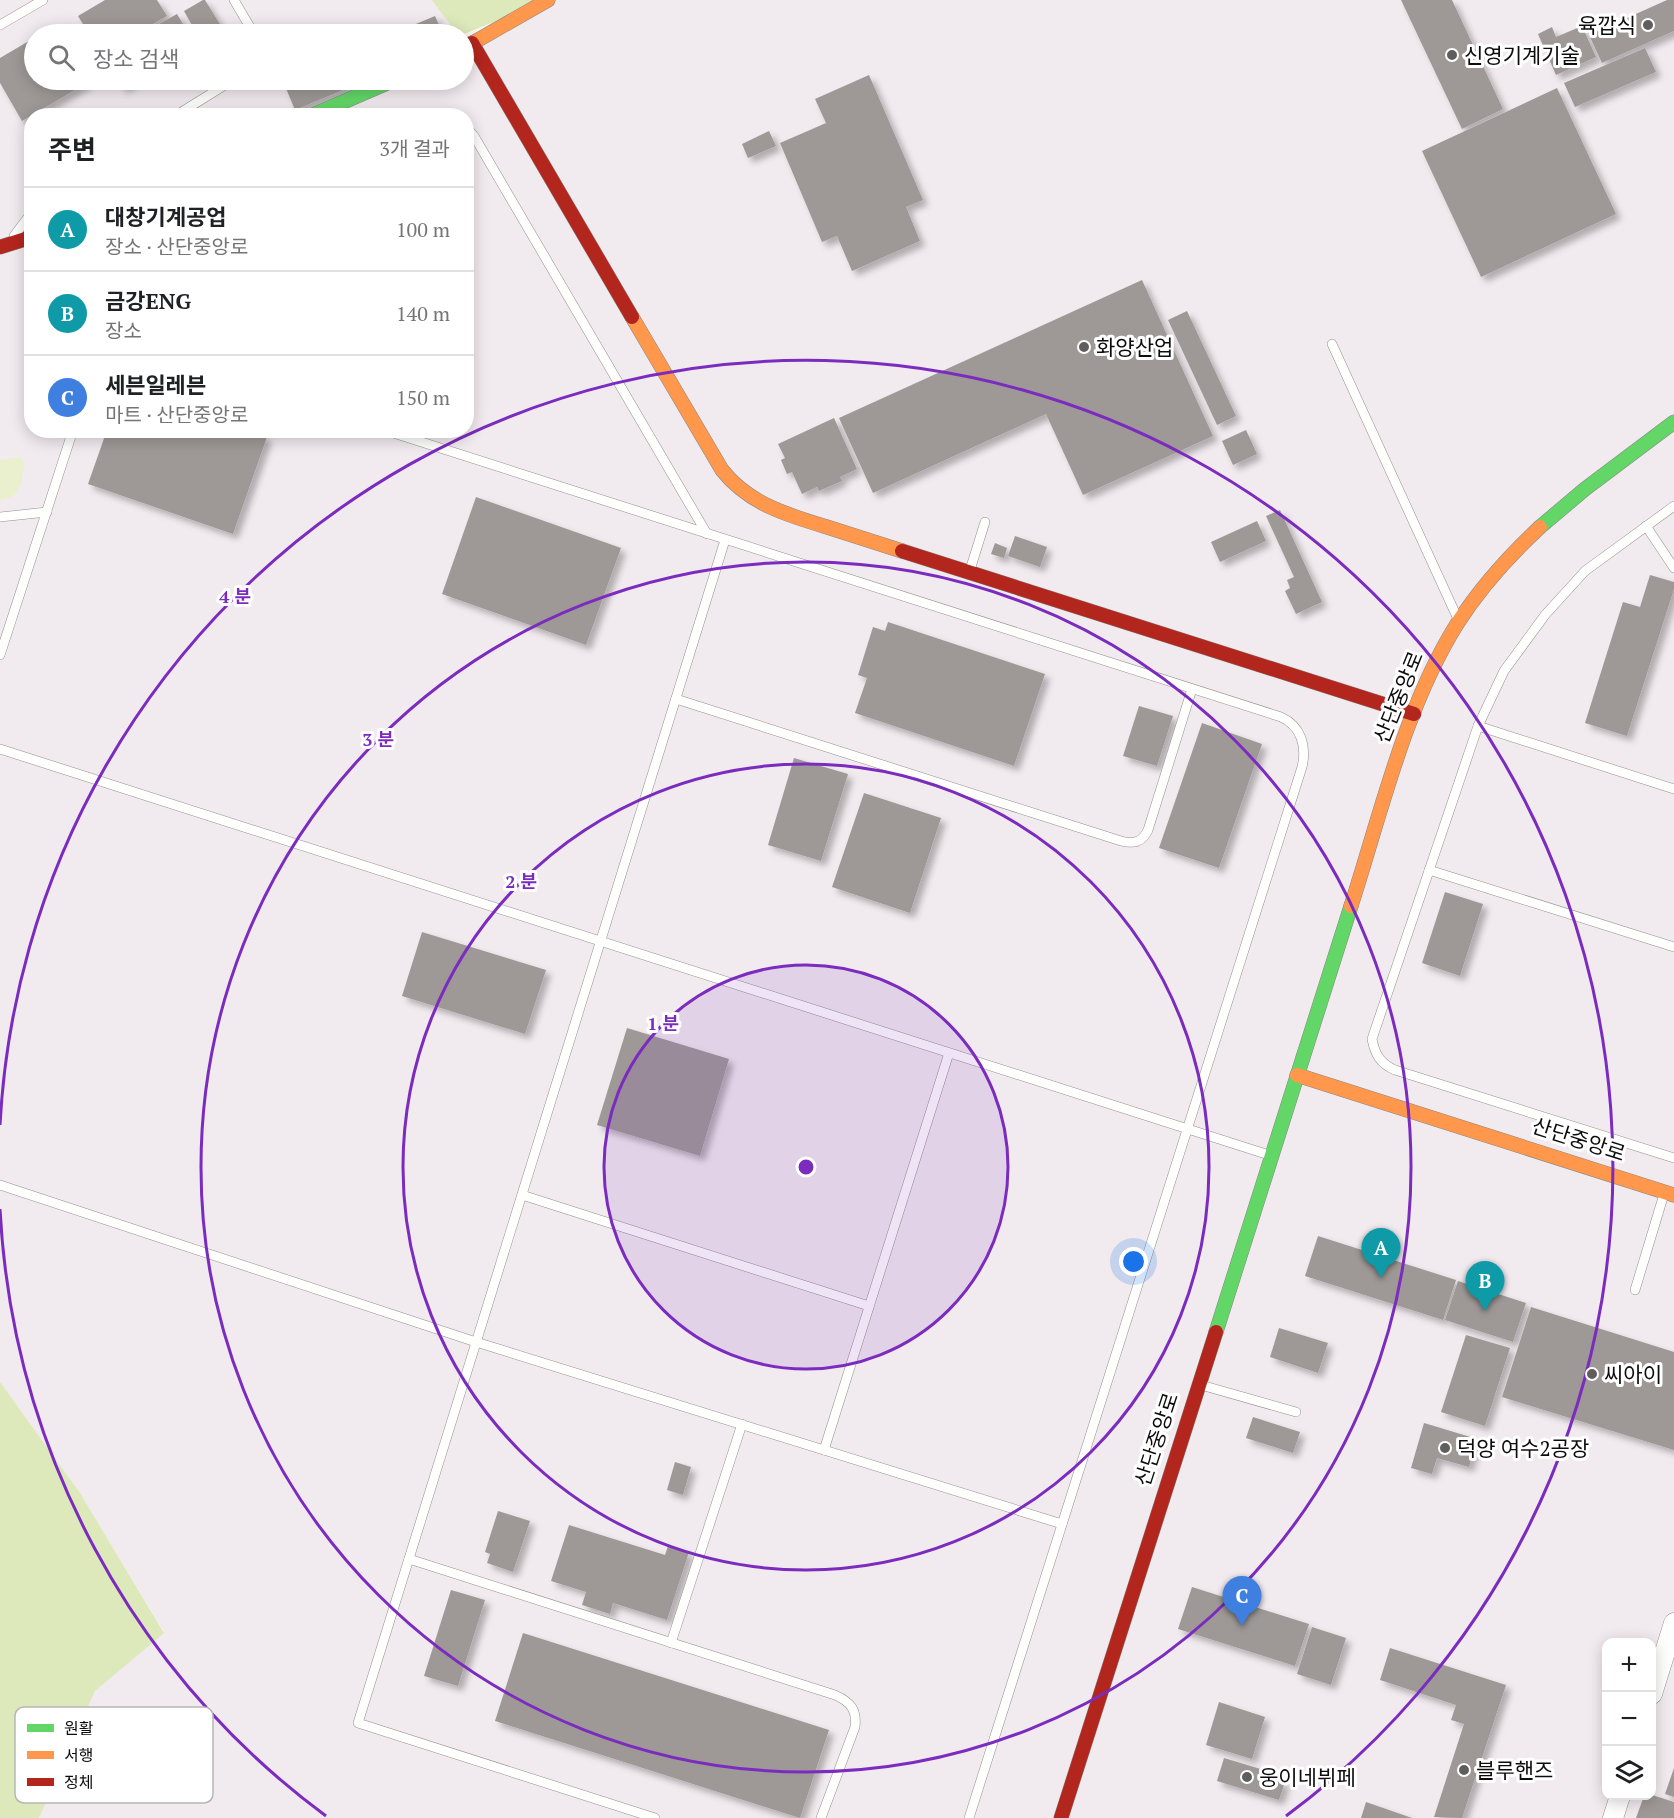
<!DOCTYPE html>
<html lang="ko">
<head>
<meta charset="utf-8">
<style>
  :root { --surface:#fff; --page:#f6f6f6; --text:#202124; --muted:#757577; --line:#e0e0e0; --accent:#605e5c }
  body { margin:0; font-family:"PT Serif","Noto Sans KR",serif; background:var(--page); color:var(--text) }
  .controls { position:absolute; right:18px; bottom:18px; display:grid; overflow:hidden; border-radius:12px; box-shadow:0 3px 15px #0003 }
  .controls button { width:54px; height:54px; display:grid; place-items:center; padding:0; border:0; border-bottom:2px solid var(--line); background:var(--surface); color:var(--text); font:30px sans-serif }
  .you { position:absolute; left:1134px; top:1262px; width:21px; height:21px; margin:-15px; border:4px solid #fff; border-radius:50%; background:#1a73e8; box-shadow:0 0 0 9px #1a73e833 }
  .badge { display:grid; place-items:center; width:39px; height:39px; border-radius:50%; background:var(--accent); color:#fff; font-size:20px; font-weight:700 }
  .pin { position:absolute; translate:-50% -50px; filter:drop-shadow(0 2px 3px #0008) }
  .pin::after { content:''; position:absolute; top:32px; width:21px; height:18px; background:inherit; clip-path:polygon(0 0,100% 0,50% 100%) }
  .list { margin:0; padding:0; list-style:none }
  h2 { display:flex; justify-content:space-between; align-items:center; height:78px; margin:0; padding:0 24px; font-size:26px }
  h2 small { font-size:20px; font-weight:400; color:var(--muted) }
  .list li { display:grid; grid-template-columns:39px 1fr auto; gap:18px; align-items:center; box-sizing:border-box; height:84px; padding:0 24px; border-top:2px solid var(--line) }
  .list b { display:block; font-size:22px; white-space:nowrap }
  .list p { margin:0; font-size:20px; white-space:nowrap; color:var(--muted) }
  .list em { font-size:20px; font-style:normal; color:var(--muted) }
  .icon { flex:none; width:33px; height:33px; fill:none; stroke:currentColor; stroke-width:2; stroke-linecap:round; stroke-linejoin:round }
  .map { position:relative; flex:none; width:1674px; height:1818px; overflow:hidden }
  .search { position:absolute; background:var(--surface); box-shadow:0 3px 15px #0003; left:24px; top:24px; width:450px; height:66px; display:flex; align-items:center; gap:15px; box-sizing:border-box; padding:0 21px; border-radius:33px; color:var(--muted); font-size:22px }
  .panel { position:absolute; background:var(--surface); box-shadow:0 3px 15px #0003; left:24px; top:108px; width:450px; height:330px; border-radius:24px }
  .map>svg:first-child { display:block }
  .industrial { fill:#f1eaee; fill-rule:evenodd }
  .green { fill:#eaf0ce }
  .forest { fill:#dde9bb }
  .building { fill:#9e9996; filter:url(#shadow) }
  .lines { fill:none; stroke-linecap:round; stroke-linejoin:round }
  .lane-casing { stroke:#94918f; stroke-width:10 }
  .street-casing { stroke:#94918f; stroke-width:21 }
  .fast-casing { stroke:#8a8885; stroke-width:15 }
  .slow-casing { stroke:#8a8885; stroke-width:15 }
  .jam-casing { stroke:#8a8885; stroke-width:15 }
  .lane { stroke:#fefefd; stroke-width:9 }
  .street { stroke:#fefefd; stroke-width:20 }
  .fast { stroke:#63d668; stroke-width:14 }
  .slow { stroke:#ff974d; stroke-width:14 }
  .jam { stroke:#b3261e; stroke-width:14 }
  .ring { fill:none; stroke:#7b2cbf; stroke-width:3 }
  .poi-dot { fill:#605e5c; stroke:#fff; stroke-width:2 }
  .labels { text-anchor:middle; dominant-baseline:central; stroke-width:6; stroke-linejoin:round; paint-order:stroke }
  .poi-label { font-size:21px; fill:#0c0c0c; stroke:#fff; text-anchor:start }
  .street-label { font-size:21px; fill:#0c0c0c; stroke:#fff }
  .key { fill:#fff; stroke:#b6b6b6; stroke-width:1.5 }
  .key-label { font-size:16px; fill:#0c0c0c }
  .centre { fill:#7b2cbf; stroke:#fff; stroke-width:3 }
  .ring-label { font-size:18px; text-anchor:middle; font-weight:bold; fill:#7b2cbf; stroke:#fff; stroke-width:6; stroke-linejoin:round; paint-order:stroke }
</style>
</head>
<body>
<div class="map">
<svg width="1674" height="1818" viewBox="0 0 1674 1818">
  <defs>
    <filter id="shadow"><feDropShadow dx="5" dy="5" stdDeviation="3" flood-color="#0004"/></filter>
  </defs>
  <rect width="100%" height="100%" fill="#fbf6f0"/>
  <path class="industrial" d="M 0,0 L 432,0 L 457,34 L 34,34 L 34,80 L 464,80 L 464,38 L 548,0 L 1674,0 L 1674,1818 L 39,1818 L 95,1691 L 164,1632 L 80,1493 L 0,1382 ZM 32,116 L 466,116 L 466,430 L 32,430 ZM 1606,1642 L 1652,1642 L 1652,1796 L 1606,1796 Z"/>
  <path class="green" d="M 19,457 L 24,462 C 22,481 22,497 0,500 L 0,460 Z"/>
  <g class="forest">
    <path d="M 432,0 L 548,0 L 464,34 L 457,34 Z"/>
    <path d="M 0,1382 L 80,1493 L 164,1633 L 95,1691 L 39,1818 L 0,1818 Z"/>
  </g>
  <g class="building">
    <path d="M 105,0 L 157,0 L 167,16 L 135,34 L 89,34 L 78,16 Z"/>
    <path d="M 203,0 L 205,0 L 226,34 L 199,34 L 203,33 L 199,26 L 194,29 L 184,11 Z"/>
    <path d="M 1401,0 L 1452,0 L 1503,109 L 1462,129 Z"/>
    <path d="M 1667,0 L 1674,0 L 1674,31 L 1602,63 L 1589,35 Z"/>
    <path d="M 177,14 L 189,34 L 141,34 Z"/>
    <path d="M 435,16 L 443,34 L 392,34 Z"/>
    <path d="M 55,26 L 60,34 L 41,34 Z"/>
    <path d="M 1582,26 L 1596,57 L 1556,75 L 1538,34 L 1552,27 L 1556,37 Z"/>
    <path d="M 34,38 L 34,80 L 86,80 L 87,83 L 22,121 L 0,83 L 0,58 Z"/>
    <path d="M 1645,48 L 1656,72 L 1575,107 L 1564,83 Z"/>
    <path d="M 869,75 L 923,200 L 906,207 L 920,241 L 852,271 L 837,236 L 822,242 L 780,143 L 826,123 L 815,99 Z"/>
    <path d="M 118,80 L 137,80 L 122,88 Z"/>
    <path d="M 300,80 L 367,80 L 295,110 L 285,86 Z"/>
    <path d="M 1557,88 L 1616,214 L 1481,277 L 1422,151 Z"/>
    <path d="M 769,131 L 776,146 L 748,158 L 742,144 Z"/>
    <path d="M 1142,280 L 1213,436 L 1083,495 L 1046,414 L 873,493 L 839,418 Z"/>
    <path d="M 1187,311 L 1236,416 L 1217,425 L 1168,320 Z"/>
    <path d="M 834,418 L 857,469 L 840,477 L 842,481 L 819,491 L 817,487 L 802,494 L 792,472 L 787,474 L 781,460 L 785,458 L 778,444 Z"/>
    <path d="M 107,430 L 249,430 L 267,437 L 233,534 L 88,484 Z"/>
    <path d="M 1246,430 L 1257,454 L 1233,465 L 1222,441 Z"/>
    <path d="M 476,497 L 621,548 L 586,645 L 442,594 Z"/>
    <path d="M 1280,510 L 1322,602 L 1296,614 L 1285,591 L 1290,588 L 1287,580 L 1294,577 L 1266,516 Z"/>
    <path d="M 1257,521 L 1266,541 L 1220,562 L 1211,542 Z"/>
    <path d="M 1015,536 L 1047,547 L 1040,567 L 1008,556 Z"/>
    <path d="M 995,543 L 1007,548 L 1004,558 L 991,554 Z"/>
    <path d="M 1650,575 L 1674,582 L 1674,589 L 1627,736 L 1585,723 L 1623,602 L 1640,607 Z"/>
    <path d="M 888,622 L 1045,674 L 1014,766 L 855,713 L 867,678 L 858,675 L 873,627 L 885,631 Z"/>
    <path d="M 1139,706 L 1173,716 L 1157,766 L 1123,756 Z"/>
    <path d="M 1202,723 L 1262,744 L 1219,868 L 1159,848 Z"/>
    <path d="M 794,758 L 848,774 L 821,861 L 768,845 Z"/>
    <path d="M 864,793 L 941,818 L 910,913 L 832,887 Z"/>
    <path d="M 1445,892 L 1483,904 L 1460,976 L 1422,963 Z"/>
    <path d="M 422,932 L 546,970 L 525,1034 L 402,996 Z"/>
    <path d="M 627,1028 L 729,1059 L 700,1156 L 597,1125 Z"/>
    <path d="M 1318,1236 L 1456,1280 L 1443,1320 L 1305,1276 Z"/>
    <path d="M 1458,1281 L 1526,1303 L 1513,1342 L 1445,1320 Z"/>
    <path d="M 1531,1307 L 1674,1352 L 1674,1450 L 1502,1397 Z"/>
    <path d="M 1279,1328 L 1328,1343 L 1318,1373 L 1270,1357 Z"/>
    <path d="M 1466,1335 L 1510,1348 L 1485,1426 L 1441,1412 Z"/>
    <path d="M 1253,1417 L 1300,1432 L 1293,1453 L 1246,1438 Z"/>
    <path d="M 1424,1423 L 1477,1439 L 1469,1467 L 1437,1458 L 1432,1474 L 1411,1468 Z"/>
    <path d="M 675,1462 L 691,1467 L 683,1495 L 667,1490 Z"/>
    <path d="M 498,1511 L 530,1521 L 513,1572 L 487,1563 L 490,1554 L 485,1552 Z"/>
    <path d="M 569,1525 L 665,1555 L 668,1546 L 689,1552 L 667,1620 L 613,1603 L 610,1614 L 582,1605 L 586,1592 L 551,1581 Z"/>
    <path d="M 1192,1587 L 1309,1624 L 1295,1666 L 1178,1629 Z"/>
    <path d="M 451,1590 L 485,1600 L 458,1686 L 424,1676 Z"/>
    <path d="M 1312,1627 L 1346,1638 L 1331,1685 L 1297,1674 Z"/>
    <path d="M 523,1633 L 829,1730 L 800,1818 L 495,1721 Z"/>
    <path d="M 1390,1648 L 1506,1685 L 1462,1818 L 1434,1817 L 1464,1724 L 1451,1720 L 1456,1705 L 1380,1680 Z"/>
    <path d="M 1219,1702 L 1265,1717 L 1252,1759 L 1206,1745 Z"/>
    <path d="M 1224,1758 L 1277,1774 L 1275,1780 L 1285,1782 L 1279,1800 L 1217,1781 Z"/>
    <path d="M 1674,1768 L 1674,1797 L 1665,1794 Z"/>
    <path d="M 1652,1795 L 1674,1802 L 1674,1818 L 1636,1818 L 1644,1796 Z"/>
    <path d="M 1366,1802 L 1412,1818 L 1361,1818 Z"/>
  </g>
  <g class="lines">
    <defs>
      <g id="lane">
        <path d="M 234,0 L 254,34"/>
        <path d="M 0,25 L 43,0"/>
        <path d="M 175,116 L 233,80"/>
        <path d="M 466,127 L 474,136 L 707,534"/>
        <path d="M 14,236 L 32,212"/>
        <path d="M 1332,344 L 1457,617"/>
        <path d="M 384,430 L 1281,717 C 1301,726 1307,746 1302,767 L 969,1818"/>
        <path d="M 1674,506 L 1585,571 L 1545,615 L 1504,671 L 1478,726 L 1372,1039 C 1375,1055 1381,1064 1395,1070 L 1674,1158"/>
        <path d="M 0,517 L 47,512"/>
        <path d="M 1646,526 L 1674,568"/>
        <path d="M 970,570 L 985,522"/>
        <path d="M 0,655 L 73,430"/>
        <path d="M 676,699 L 1121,841 C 1133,844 1142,843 1148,830 L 1192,689"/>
        <path d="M 1478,726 L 1674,789"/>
        <path d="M 0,749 L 1269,1155"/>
        <path d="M 1429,870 L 1674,947"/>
        <path d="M 0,1185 L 476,1342 L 1062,1524"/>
        <path d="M 522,1195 L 869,1306"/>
        <path d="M 1635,1290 L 1664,1194"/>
        <path d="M 1201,1385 L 1296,1412"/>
        <path d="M 824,1450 L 949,1053"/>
        <path d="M 409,1559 L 835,1695 C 851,1702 857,1710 855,1727 L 821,1818"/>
        <path d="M 671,1643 L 742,1424"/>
        <path d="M 655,1818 L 358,1723 L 725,540"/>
      </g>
      <g id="street">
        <path d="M 1652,1694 L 1674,1623"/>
        <path d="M 1613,1818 L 1620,1796"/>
      </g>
      <g id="fast">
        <path d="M 311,116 L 394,80"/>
        <path d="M 1540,527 L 1585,489 L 1674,422"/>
        <path d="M 1216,1332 L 1351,906"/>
      </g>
      <g id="slow">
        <path d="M 464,48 L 548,0"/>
        <path d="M 632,317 L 722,470 C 749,504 787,515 827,527 C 852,535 877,543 902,551"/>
        <path d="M 1351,906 C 1381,813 1405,707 1457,624 C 1480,588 1509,556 1540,527"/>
        <path d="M 1297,1075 L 1674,1195"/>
      </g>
      <g id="jam">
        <path d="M 472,43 L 632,317"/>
        <path d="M 0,247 L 32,237"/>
        <path d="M 902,551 L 1414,714"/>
        <path d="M 1061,1818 L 1216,1332"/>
      </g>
    </defs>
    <use href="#lane" class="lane-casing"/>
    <use href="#street" class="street-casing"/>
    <use href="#fast" class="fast-casing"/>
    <use href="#slow" class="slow-casing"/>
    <use href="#jam" class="jam-casing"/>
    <use href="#lane" class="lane"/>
    <use href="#street" class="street"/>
    <use href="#fast" class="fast"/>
    <use href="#slow" class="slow"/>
    <use href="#jam" class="jam"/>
  </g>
  <circle cx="806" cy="1167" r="202" fill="#7b2cbf" fill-opacity=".12"/>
  <g class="ring">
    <circle cx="806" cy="1167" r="202"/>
    <circle cx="806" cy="1167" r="403"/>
    <circle cx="806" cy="1167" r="605"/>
    <path d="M326 1816A807 807 0 0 1 0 1209M0 1125A807 807 0 1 1 1286 1816"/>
  </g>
  <g class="poi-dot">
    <circle cx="1648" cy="25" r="6"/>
    <circle cx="1452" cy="55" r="6"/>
    <circle cx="1084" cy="347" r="6"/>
    <circle cx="1592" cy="1374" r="6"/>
    <circle cx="1445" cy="1448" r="6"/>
    <circle cx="1464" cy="1770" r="6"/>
    <circle cx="1247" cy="1777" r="6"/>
  </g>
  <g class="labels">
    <g class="poi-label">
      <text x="1636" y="25" text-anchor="end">육깝식</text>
      <text x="1464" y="55">신영기계기술</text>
      <text x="1096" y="347">화양산업</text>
      <text x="1604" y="1374">씨아이</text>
      <text x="1457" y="1448">덕양 여수2공장</text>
      <text x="1476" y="1770">블루핸즈</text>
      <text x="1259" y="1777">웅이네뷔페</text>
    </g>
    <g class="street-label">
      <text transform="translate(1398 697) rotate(-68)">산단중앙로</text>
      <text transform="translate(1579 1139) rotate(18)">산단중앙로</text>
      <text transform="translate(1156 1439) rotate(-72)">산단중앙로</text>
    </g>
  </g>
  <rect x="15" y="1707" width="198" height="96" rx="9" class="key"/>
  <rect x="27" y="1724" width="27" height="8" fill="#63d668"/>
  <rect x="27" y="1751" width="27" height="8" fill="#ff974d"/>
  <rect x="27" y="1778" width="27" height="8" fill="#b3261e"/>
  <g class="key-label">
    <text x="64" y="1734">원활</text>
    <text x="64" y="1761">서행</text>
    <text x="64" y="1788">정체</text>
  </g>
  <circle cx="806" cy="1167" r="9" class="centre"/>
  <g class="ring-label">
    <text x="235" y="603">4 분</text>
    <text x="378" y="746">3 분</text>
    <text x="521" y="888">2 분</text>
    <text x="663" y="1030">1 분</text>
  </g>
</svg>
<div class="controls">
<button>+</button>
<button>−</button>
<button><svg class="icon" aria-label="layers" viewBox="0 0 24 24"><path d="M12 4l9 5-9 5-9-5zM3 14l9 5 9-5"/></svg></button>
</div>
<div class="you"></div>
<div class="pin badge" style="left:1381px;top:1278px;background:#0f9aa8">A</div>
<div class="pin badge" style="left:1485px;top:1311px;background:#0f9aa8">B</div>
<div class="pin badge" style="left:1242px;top:1626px;background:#3f7fe0">C</div>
<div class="search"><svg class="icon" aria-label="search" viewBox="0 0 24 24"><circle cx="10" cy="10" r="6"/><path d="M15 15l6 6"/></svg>장소 검색</div>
<section class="panel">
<h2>주변<small>3개 결과</small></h2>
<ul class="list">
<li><span class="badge" style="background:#0f9aa8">A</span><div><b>대창기계공업</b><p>장소 · 산단중앙로</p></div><em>100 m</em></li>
<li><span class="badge" style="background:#0f9aa8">B</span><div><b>금강ENG</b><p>장소</p></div><em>140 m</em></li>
<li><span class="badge" style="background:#3f7fe0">C</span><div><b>세븐일레븐</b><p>마트 · 산단중앙로</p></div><em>150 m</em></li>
</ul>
</section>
</div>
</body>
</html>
